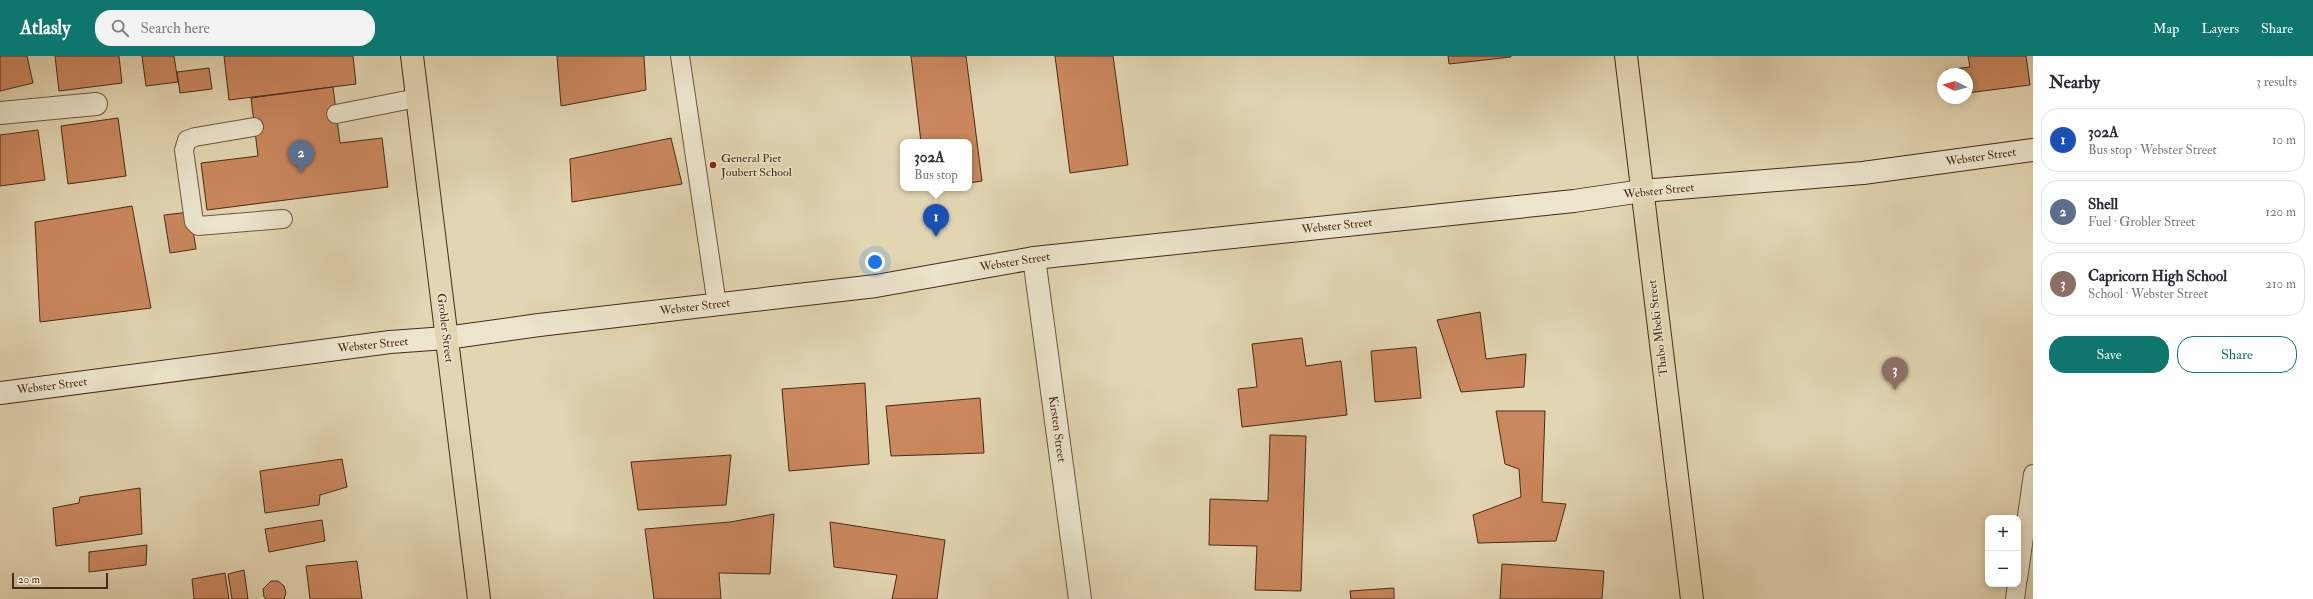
<!DOCTYPE html>
<html lang="en">
<head>
<meta charset="utf-8">
<style>
  :root { --surface:#fff; --page:#f2f2f3; --text:#2b2b33; --muted:#7c7c81; --line:#e1e1e2; --accent:#0f766e }
  body { margin:0; font-family:"IM FELL Double Pica",serif; background:var(--page); color:var(--text) }
  .controls { position:absolute; right:12px; bottom:12px; display:grid; overflow:hidden; border-radius:8px; box-shadow:0 2px 10px #0003 }
  .controls button { width:36px; height:36px; display:grid; place-items:center; padding:0; border:0; border-bottom:1px solid var(--line); background:var(--surface); color:var(--text); font:20px sans-serif }
  .compass { position:absolute; left:1937px; top:12px; width:36px; height:36px; border-radius:50%; background:var(--surface); box-shadow:0 2px 10px #0003; rotate:275deg }
  .scale { position:absolute; left:12px; bottom:10px; width:96px; box-sizing:border-box; padding-left:4px; border:2px solid #472a16; border-top:0; font-size:11px; line-height:14px; white-space:nowrap; color:#472a16; -webkit-text-stroke:3px #ece4cd; paint-order:stroke }
  .you { position:absolute; left:875px; top:206px; width:14px; height:14px; margin:-10px; border:3px solid #fff; border-radius:50%; background:#1a73e8; box-shadow:0 0 0 6px #1a73e833 }
  .badge { display:grid; place-items:center; width:26px; height:26px; border-radius:50%; background:var(--accent); color:#fff; font-size:13px; font-weight:700 }
  .pin { position:absolute; translate:-50% -33px; filter:drop-shadow(0 1px 2px #0008) }
  .pin::after { content:''; position:absolute; top:21px; width:14px; height:12px; background:inherit; clip-path:polygon(0 0,100% 0,50% 100%) }
  .popup { position:absolute; left:900px; top:83px; width:72px; height:52px; box-sizing:border-box; display:grid; place-content:center; border-radius:8px; background:var(--surface); filter:drop-shadow(0 1px 3px #0005); font-size:13px; white-space:nowrap; color:var(--muted) }
  .popup b { font-size:15px; color:var(--text) }
  .popup::after { content:''; position:absolute; left:50%; top:100%; margin-left:-8px; border:8px solid transparent; border-top-color:var(--surface) }
  .list { margin:0; padding:0; list-style:none }
  h2 { display:flex; justify-content:space-between; align-items:center; height:52px; margin:0; padding:0 16px; font-size:17px }
  h2 small { font-size:13px; font-weight:400; color:var(--muted) }
  .list li { display:grid; grid-template-columns:26px 1fr auto; gap:12px; align-items:center; box-sizing:border-box; height:64px; margin:0 8px 8px; padding:0 8px; border:1px solid var(--line); border-radius:16px }
  .list b { display:block; font-size:15px; white-space:nowrap }
  .list p { margin:0; font-size:13px; white-space:nowrap; color:var(--muted) }
  .list em { font-size:13px; font-style:normal; color:var(--muted) }
  .actions { display:flex; gap:8px; padding:12px 16px }
  .actions a { flex:1; padding:9px 0; border:1px solid var(--accent); border-radius:16px; text-align:center; font-size:14px; color:var(--accent) }
  .actions .main { background:var(--accent); color:#fff }
  .icon { flex:none; width:22px; height:22px; fill:none; stroke:currentColor; stroke-width:2; stroke-linecap:round; stroke-linejoin:round }
  .map { position:relative; flex:none; width:2033px; height:543px; overflow:hidden }
  header { display:flex; align-items:center; gap:24px; box-sizing:border-box; height:56px; padding:0 20px; background:var(--accent); color:#fff }
  header strong { font-size:19px }
  nav { display:flex; gap:22px; margin-inline-start:auto; font-size:14px }
  .search { width:280px; height:36px; background:var(--page); display:flex; align-items:center; gap:10px; box-sizing:border-box; padding:0 14px; border-radius:16px; color:var(--muted); font-size:15px }
  main { display:flex }
  aside { flex:1; background:var(--surface) }
  .map>svg:first-child { display:block }
  .building { fill:#cb875e; stroke:#472a16 }
  .lines { fill:none; stroke-linecap:round; stroke-linejoin:round }
  .lane-casing { stroke:#6e553d; stroke-width:20 }
  .street-casing { stroke:#6e553d; stroke-width:24 }
  .secondary-casing { stroke:#472a16; stroke-width:24 }
  .primary-casing { stroke:#472a16; stroke-width:24 }
  .lane { stroke:#ece4cd; stroke-width:18 }
  .street { stroke:#ece4cd; stroke-width:22 }
  .secondary { stroke:#ece4cd; stroke-width:22 }
  .primary { stroke:#e2d5b2; stroke-width:22 }
  .poi-dot { fill:#8f2418; stroke:#ece4cd; stroke-width:1.5 }
  .labels { text-anchor:middle; dominant-baseline:central; stroke-width:3; stroke-linejoin:round; paint-order:stroke }
  .street-label { font-size:12px; fill:#472a16; stroke:#ece4cd }
  .poi-label { font-size:12px; fill:#472a16; stroke:#ece4cd; text-anchor:start }
</style>
</head>
<body>
<header>
<strong>Atlasly</strong>
<div class="search"><svg class="icon" aria-label="search" viewBox="0 0 24 24"><circle cx="10" cy="10" r="6"/><path d="M15 15l6 6"/></svg>Search here</div>
<nav><a>Map</a><a>Layers</a><a>Share</a></nav>
</header>
<main>
<div class="map">
<svg width="2033" height="543" viewBox="0 0 2033 543">
  <rect width="100%" height="100%" fill="#e2d5b2"/>
  <filter id="stains"><feTurbulence type="fractalNoise" baseFrequency=".005" numOctaves="4"/><feColorMatrix values="0 0 0 0 .2 0 0 0 0 .09 0 0 0 0 .02 0 0 0 .5 -.17"/></filter>
  <radialGradient id="worn" r=".72"><stop offset=".6" stop-color="#630" stop-opacity="0"/><stop offset="1" stop-color="#630" stop-opacity=".3"/></radialGradient>
  <g class="building">
    <path d="M 0,0 L 27,0 L 33,27 L 0,35 Z"/>
    <path d="M 55,0 L 119,0 L 122,27 L 59,35 Z"/>
    <path d="M 142,0 L 174,0 L 178,26 L 146,30 Z"/>
    <path d="M 224,0 L 353,0 L 356,28 L 229,44 Z"/>
    <path d="M 557,0 L 644,0 L 646,34 L 561,50 Z"/>
    <path d="M 911,0 L 966,0 L 982,125 L 969,127 L 969,86 L 921,86 Z"/>
    <path d="M 1055,0 L 1113,0 L 1128,109 L 1070,117 Z"/>
    <path d="M 1448,0 L 1511,0 L 1511,1 L 1449,8 Z"/>
    <path d="M 1968,0 L 2026,0 L 2030,29 L 1967,37 L 1967,18 L 1946,18 L 1946,14 L 1970,11 Z"/>
    <path d="M 209,12 L 212,33 L 180,37 L 177,16 Z"/>
    <path d="M 333,31 L 340,87 L 382,82 L 388,131 L 207,154 L 201,107 L 258,100 L 251,42 Z"/>
    <path d="M 118,62 L 126,120 L 68,128 L 61,70 Z"/>
    <path d="M 38,74 L 45,124 L 0,130 L 0,79 Z"/>
    <path d="M 671,82 L 682,128 L 572,146 L 570,103 Z"/>
    <path d="M 132,150 L 151,252 L 40,266 L 35,166 Z"/>
    <path d="M 190,156 L 196,193 L 170,197 L 164,159 Z"/>
    <path d="M 1480,256 L 1486,303 L 1526,298 L 1524,331 L 1461,336 L 1437,264 Z"/>
    <path d="M 1302,282 L 1306,310 L 1341,305 L 1347,359 L 1242,371 L 1238,333 L 1257,331 L 1252,288 Z"/>
    <path d="M 1416,291 L 1421,342 L 1375,346 L 1371,295 Z"/>
    <path d="M 865,327 L 869,408 L 789,415 L 782,333 Z"/>
    <path d="M 980,342 L 984,397 L 891,400 L 886,350 Z"/>
    <path d="M 1496,355 L 1545,355 L 1542,446 L 1566,448 L 1556,485 L 1478,487 L 1473,459 L 1521,441 L 1519,413 L 1505,408 Z"/>
    <path d="M 1270,379 L 1306,380 L 1301,535 L 1255,534 L 1257,490 L 1209,489 L 1210,443 L 1268,445 Z"/>
    <path d="M 731,399 L 726,449 L 638,454 L 631,406 Z"/>
    <path d="M 342,403 L 347,431 L 320,439 L 319,449 L 265,457 L 260,415 Z"/>
    <path d="M 140,432 L 142,478 L 56,490 L 53,452 L 79,447 L 80,441 Z"/>
    <path d="M 774,458 L 770,518 L 719,517 L 721,543 L 654,543 L 645,473 L 730,466 Z"/>
    <path d="M 322,464 L 325,485 L 269,496 L 265,473 Z"/>
    <path d="M 830,466 L 945,484 L 937,543 L 892,543 L 897,519 L 834,511 Z"/>
    <path d="M 147,489 L 146,509 L 89,516 L 89,496 Z"/>
    <path d="M 357,505 L 362,543 L 310,543 L 306,510 Z"/>
    <path d="M 1502,508 L 1604,515 L 1602,543 L 1500,543 Z"/>
    <path d="M 244,514 L 248,543 L 232,543 L 228,518 Z"/>
    <path d="M 225,517 L 229,543 L 194,543 L 192,523 Z"/>
    <path d="M 271,525 L 278,525 L 284,530 L 286,537 L 284,543 L 266,543 L 264,541 L 263,533 Z"/>
    <path d="M 1394,532 L 1394,543 L 1351,543 L 1350,535 Z"/>
  </g>
  <g class="lines">
    <defs>
      <g id="lane">
        <path d="M 680,0 L 717,249"/>
        <path d="M 336,58 L 417,42"/>
        <path d="M 254,71 L 195,81 L 187,84 L 184,94 L 194,166 L 198,170 L 283,163"/>
        <path d="M 2018,523 L 2033,418"/>
        <path d="M 2015,543 L 2017,528"/>
      </g>
      <g id="street">
        <path d="M 0,57 L 96,48"/>
        <path d="M 1034,202 L 1080,543"/>
      </g>
      <path id="secondary" d="M 0,337 L 390,286 L 446,282 L 539,269 L 876,230 L 1034,202 L 1574,145 L 1642,135 L 1863,117 L 2033,94"/>
      <g id="primary">
        <path d="M 412,0 L 479,543"/>
        <path d="M 1626,0 L 1692,543"/>
      </g>
    </defs>
    <use href="#lane" class="lane-casing"/>
    <use href="#street" class="street-casing"/>
    <use href="#secondary" class="secondary-casing"/>
    <use href="#primary" class="primary-casing"/>
    <use href="#lane" class="lane"/>
    <use href="#street" class="street"/>
    <use href="#secondary" class="secondary"/>
    <use href="#primary" class="primary"/>
  </g>
  <circle class="poi-dot" cx="713" cy="109" r="4"/>
  <g class="labels">
    <g class="street-label">
      <text transform="translate(1981 101) rotate(-8)">Webster Street</text>
      <text transform="translate(1659 135) rotate(-6)">Webster Street</text>
      <text transform="translate(1337 170) rotate(-6)">Webster Street</text>
      <text transform="translate(1015 206) rotate(-9)">Webster Street</text>
      <text transform="translate(695 251) rotate(-7)">Webster Street</text>
      <text transform="translate(445 272) rotate(83)">Grobler Street</text>
      <text transform="translate(1658 272) rotate(-97)">Thabo Mbeki Street</text>
      <text transform="translate(373 289) rotate(-6)">Webster Street</text>
      <text transform="translate(52 330) rotate(-7)">Webster Street</text>
      <text transform="translate(1057 373) rotate(82)">Kirsten Street</text>
    </g>
    <g class="poi-label">
      <text x="721" y="102">General Piet<tspan x="721" dy="14">Joubert School</tspan></text>
    </g>
  </g>
  <rect width="100%" height="100%" filter="url(#stains)"/>
  <rect width="100%" height="100%" fill="url(#worn)"/>
</svg>
<div class="controls">
<button>+</button>
<button>−</button>
</div>
<svg class="compass" viewBox="-18 -18 36 36"><path d="M0-13l5 13h-10z" fill="#e53935"/><path d="M0 13l5-13h-10z" fill="#7c7c81"/></svg>
<div class="scale">20 m</div>
<div class="you"></div>
<div class="pin badge" style="left:936px;top:181px;background:#1a4fb4">1</div>
<div class="popup"><b>302A</b>Bus stop</div>
<div class="pin badge" style="left:301px;top:117px;background:#5c6f8a">2</div>
<div class="pin badge" style="left:1895px;top:334px;background:#8d6e63">3</div>
</div>
<aside>
<h2>Nearby<small>3 results</small></h2>
<ul class="list">
<li><span class="badge" style="background:#1a4fb4">1</span><div><b>302A</b><p>Bus stop · Webster Street</p></div><em>10 m</em></li>
<li><span class="badge" style="background:#5c6f8a">2</span><div><b>Shell</b><p>Fuel · Grobler Street</p></div><em>120 m</em></li>
<li><span class="badge" style="background:#8d6e63">3</span><div><b>Capricorn High School</b><p>School · Webster Street</p></div><em>210 m</em></li>
</ul>
<div class="actions"><a class="main">Save</a><a>Share</a></div>
</aside>
</main>
</body>
</html>
